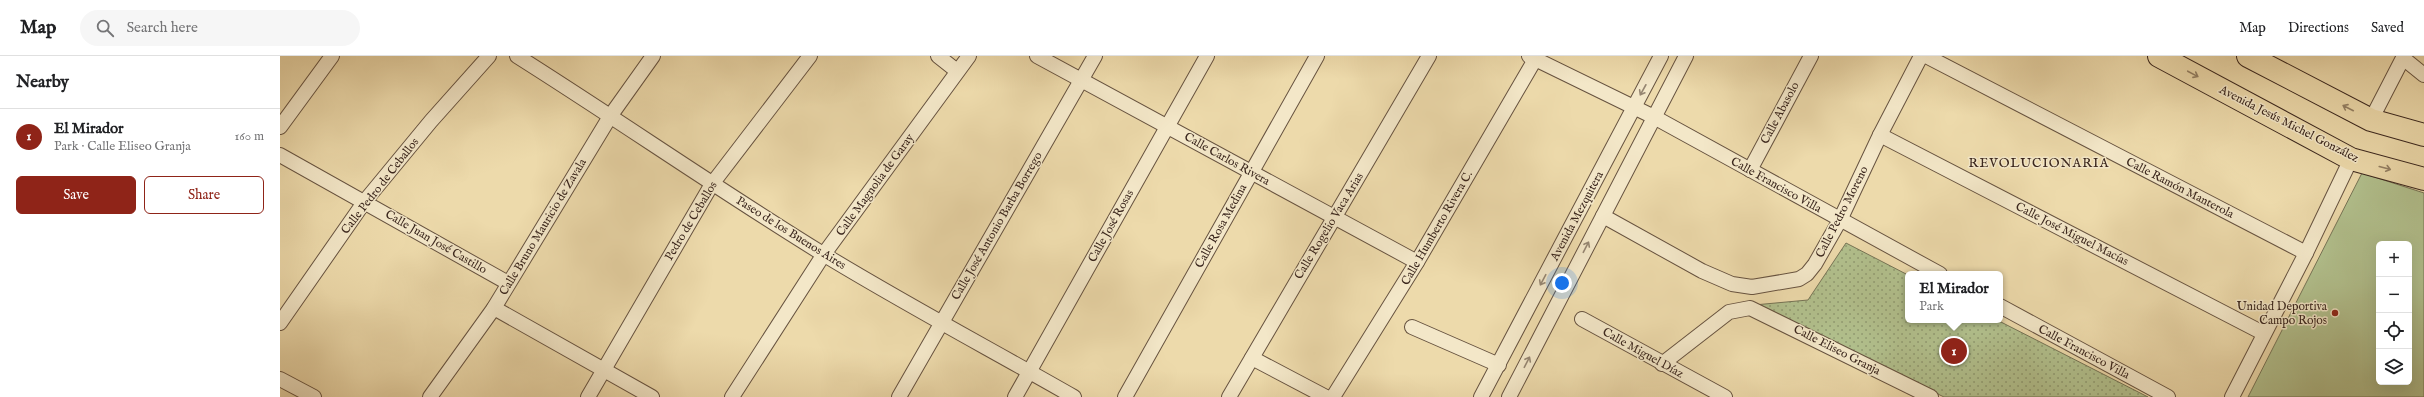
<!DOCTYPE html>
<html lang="en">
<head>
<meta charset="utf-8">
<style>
  :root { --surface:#fff; --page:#f6f6f6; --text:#202124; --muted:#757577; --line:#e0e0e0; --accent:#8f2418 }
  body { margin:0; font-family:"IM FELL English",serif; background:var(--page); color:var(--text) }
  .controls { position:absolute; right:12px; bottom:12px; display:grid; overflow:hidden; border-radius:6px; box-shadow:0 4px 16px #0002 }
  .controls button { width:36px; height:36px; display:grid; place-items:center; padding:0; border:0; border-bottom:1px solid var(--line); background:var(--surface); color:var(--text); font:20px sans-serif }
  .you { position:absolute; left:1282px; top:227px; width:14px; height:14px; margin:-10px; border:3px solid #fff; border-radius:50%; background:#1a73e8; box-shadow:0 0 0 6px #1a73e833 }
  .badge { display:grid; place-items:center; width:26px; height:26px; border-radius:50%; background:var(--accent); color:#fff; font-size:13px; font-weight:700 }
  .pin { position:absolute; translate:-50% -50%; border:2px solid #fff; box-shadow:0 1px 4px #0006 }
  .popup { position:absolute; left:1625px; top:215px; width:98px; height:52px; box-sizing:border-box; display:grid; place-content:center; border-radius:6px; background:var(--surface); filter:drop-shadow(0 1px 3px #0005); font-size:13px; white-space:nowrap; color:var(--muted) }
  .popup b { font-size:15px; color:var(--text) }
  .popup::after { content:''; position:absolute; left:50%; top:100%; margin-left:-8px; border:8px solid transparent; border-top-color:var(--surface) }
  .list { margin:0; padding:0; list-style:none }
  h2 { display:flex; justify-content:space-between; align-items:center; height:52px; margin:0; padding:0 16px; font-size:17px }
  h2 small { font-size:13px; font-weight:400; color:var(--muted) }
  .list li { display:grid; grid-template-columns:26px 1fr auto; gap:12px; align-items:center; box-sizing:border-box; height:56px; padding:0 16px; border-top:1px solid var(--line) }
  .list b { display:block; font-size:15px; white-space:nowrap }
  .list p { margin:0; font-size:13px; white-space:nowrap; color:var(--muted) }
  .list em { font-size:13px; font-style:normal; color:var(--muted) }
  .actions { display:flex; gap:8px; padding:12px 16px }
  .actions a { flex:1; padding:9px 0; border:1px solid var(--accent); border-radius:6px; text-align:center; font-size:14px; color:var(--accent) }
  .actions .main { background:var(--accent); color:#fff }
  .icon { flex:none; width:22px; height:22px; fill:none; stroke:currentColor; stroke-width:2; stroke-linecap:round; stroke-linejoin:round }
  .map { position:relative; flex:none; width:2144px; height:341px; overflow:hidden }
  header { display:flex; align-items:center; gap:24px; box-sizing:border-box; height:56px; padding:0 20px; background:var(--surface); border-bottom:1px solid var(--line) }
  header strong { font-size:19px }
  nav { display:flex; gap:22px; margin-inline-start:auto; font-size:14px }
  .search { width:280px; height:36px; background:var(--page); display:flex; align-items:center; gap:10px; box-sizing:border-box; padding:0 14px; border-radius:22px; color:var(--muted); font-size:15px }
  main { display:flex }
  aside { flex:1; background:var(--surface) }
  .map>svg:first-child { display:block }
  .park { fill:url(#park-dots); stroke:#767456 }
  .garden { fill:#b2c18e; stroke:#767456; fill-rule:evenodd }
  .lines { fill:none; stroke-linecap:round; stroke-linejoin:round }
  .street-casing { stroke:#675340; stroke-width:16 }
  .primary-casing { stroke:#3a261d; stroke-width:24 }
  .street { stroke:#f3e7c8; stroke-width:14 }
  .primary { stroke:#eddaab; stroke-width:22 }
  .oneway { stroke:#948064 }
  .oneway2 { stroke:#968672 }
  .poi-dot { fill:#8f2418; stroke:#f3e7c8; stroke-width:1.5 }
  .labels { text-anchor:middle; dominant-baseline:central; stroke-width:3; stroke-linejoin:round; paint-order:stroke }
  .street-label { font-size:12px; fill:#3a261d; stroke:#f3e7c8 }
  .poi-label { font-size:12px; fill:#3a261d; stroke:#f3e7c8; text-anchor:end }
  .neighbourhood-label { font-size:13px; letter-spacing:1px; fill:#3a261d; stroke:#f3e7c8 }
</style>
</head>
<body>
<header>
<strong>Map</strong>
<div class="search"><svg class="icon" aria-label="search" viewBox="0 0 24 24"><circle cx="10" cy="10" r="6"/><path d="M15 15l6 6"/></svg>Search here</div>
<nav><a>Map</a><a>Directions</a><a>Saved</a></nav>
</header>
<main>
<aside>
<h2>Nearby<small></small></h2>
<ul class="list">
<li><span class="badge">1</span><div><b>El Mirador</b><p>Park · Calle Eliseo Granja</p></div><em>160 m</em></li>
</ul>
<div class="actions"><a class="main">Save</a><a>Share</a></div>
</aside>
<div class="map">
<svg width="2144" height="341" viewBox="0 0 2144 341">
  <defs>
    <pattern id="park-dots" width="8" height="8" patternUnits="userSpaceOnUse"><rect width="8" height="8" fill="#b2c18e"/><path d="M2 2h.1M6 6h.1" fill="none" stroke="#929d73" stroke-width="1.8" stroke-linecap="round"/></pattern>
  </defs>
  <rect width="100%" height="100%" fill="#eddaab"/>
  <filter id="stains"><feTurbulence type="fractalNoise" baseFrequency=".005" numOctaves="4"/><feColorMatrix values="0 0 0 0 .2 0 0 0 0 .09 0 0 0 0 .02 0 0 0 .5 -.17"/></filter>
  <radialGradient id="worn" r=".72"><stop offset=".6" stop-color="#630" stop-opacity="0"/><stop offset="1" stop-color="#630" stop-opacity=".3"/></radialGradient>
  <path class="park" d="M 1566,187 L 1628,219 L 1628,264 L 1717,264 L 1868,341 L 1664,341 L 1474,249 L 1528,244 Z"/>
  <path class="garden" d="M 2082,117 L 2144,137 L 2144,341 L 1968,341 ZM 2099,188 L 2129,188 L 2129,326 L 2099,326 Z"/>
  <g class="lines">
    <defs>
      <g id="street">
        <path d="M 237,0 C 340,65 439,134 543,198 C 625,248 710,293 794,341"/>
        <path d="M 658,0 L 677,15"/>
        <path d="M 757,0 L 1137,206"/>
        <path d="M 1249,0 L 1374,61 L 1660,218"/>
        <path d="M 1646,0 L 2026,197"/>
        <path d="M 2123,2 L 2144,19"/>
        <path d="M 2091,64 L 2124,0"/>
        <path d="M 0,71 L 52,0"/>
        <path d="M 1600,79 L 1983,277"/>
        <path d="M 0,99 L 228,227"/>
        <path d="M 1470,114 L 1531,0"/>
        <path d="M 1323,160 L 1422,215 L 1452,228 L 1472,231 L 1519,223 L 1527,218 L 1535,208 L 1560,164 L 1600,79 L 1641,0"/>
        <path d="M 1720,250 L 1888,341"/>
        <path d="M 214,252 L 372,341"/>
        <path d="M 1302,263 L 1445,341"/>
        <path d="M 0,267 L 85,145 L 151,65 L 209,0"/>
        <path d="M 1132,271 L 1219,309"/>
        <path d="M 972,302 L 1046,341"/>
        <path d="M 1382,308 L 1449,256 L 1470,252 L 1651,341"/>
        <path d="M 0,323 L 34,341"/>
        <path d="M 150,341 L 214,252 L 331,59 L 373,0"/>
        <path d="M 308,341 L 432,128 L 530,0"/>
        <path d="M 452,341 L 544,198 L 689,0"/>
        <path d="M 619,341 L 815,0"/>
        <path d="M 735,341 L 927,0"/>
        <path d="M 845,341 L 1037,0"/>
        <path d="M 949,341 L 1149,0"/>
        <path d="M 1053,341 L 1137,206 L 1257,0"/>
        <path d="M 1201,341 L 1381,0"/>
        <path d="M 1229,341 L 1406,0"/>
        <path d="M 1952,341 L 2026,197 L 2071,103"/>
      </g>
      <g id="primary">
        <path d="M 1879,0 L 2071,103 L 2144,123"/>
        <path d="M 1968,0 L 2091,64 L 2144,79"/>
      </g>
    </defs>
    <use href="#street" class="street-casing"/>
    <use href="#primary" class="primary-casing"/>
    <use href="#street" class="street"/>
    <use href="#primary" class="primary"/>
  </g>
  <defs><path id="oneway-shaft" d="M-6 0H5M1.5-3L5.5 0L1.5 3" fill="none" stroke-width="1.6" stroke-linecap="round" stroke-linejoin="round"/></defs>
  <g class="oneway">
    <use href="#oneway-shaft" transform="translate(1913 18) rotate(28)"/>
    <use href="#oneway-shaft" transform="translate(2068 52) rotate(-153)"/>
    <use href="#oneway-shaft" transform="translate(2105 112) rotate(15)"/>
  </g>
  <g class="oneway2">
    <use href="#oneway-shaft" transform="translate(1363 34) rotate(119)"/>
    <use href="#oneway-shaft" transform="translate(1306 191) rotate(-63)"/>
    <use href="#oneway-shaft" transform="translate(1263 224) rotate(118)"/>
    <use href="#oneway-shaft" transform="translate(1247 306) rotate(-63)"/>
  </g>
  <circle class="poi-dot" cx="2055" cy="257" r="4"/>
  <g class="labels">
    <g class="street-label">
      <text transform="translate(1500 57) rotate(-62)">Calle Abasolo</text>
      <text transform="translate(2009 68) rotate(27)">Avenida Jesús Michel González</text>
      <text transform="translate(947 103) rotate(29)">Calle Carlos Rivera</text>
      <text transform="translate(595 129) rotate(-54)">Calle Magnolia de Garay</text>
      <text transform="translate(1496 129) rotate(29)">Calle Francisco Villa</text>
      <text transform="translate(100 130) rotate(-52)">Calle Pedro de Ceballos</text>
      <text transform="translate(1900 132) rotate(27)">Calle Ramón Manterola</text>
      <text transform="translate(1562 156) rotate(-63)">Calle Pedro Moreno</text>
      <text transform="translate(1297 160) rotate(-62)">Avenida Mezquitera</text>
      <text transform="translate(411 165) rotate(-59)">Pedro de Ceballos</text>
      <text transform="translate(717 170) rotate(-60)">Calle José Antonio Barba Borrego</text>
      <text transform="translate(831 170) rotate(-61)">Calle José Rosas</text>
      <text transform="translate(941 170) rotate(-61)">Calle Rosa Medina</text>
      <text transform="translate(1049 170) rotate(-59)">Calle Rogelio Vaca Arias</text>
      <text transform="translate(263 171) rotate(-59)">Calle Bruno Mauricio de Zavala</text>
      <text transform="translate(1157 172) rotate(-60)">Calle Humberto Rivera C.</text>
      <text transform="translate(511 177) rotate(32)">Paseo de los Buenos Aires</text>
      <text transform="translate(1792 178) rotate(27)">Calle José Miguel Macías</text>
      <text transform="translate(156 186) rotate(30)">Calle Juan José Castillo</text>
      <text transform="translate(1557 294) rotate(27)">Calle Eliseo Granja</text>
      <text transform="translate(1804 296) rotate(28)">Calle Francisco Villa</text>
      <text transform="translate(1363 297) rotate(29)">Calle Miguel Díaz</text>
    </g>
    <g class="poi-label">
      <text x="2047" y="250">Unidad Deportiva<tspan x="2047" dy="14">Campo Rojos</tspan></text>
    </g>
    <g class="neighbourhood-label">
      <text x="1759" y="107">REVOLUCIONARIA</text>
    </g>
  </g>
  <rect width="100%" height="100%" filter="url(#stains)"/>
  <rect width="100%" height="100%" fill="url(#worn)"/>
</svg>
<div class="controls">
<button>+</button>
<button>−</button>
<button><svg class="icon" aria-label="locate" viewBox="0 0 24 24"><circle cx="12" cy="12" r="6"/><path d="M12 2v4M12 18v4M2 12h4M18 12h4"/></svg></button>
<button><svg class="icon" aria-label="layers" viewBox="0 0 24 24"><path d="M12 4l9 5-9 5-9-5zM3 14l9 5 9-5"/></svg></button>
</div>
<div class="you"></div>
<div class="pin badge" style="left:1674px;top:295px">1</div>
<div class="popup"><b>El Mirador</b>Park</div>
</div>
</main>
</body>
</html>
